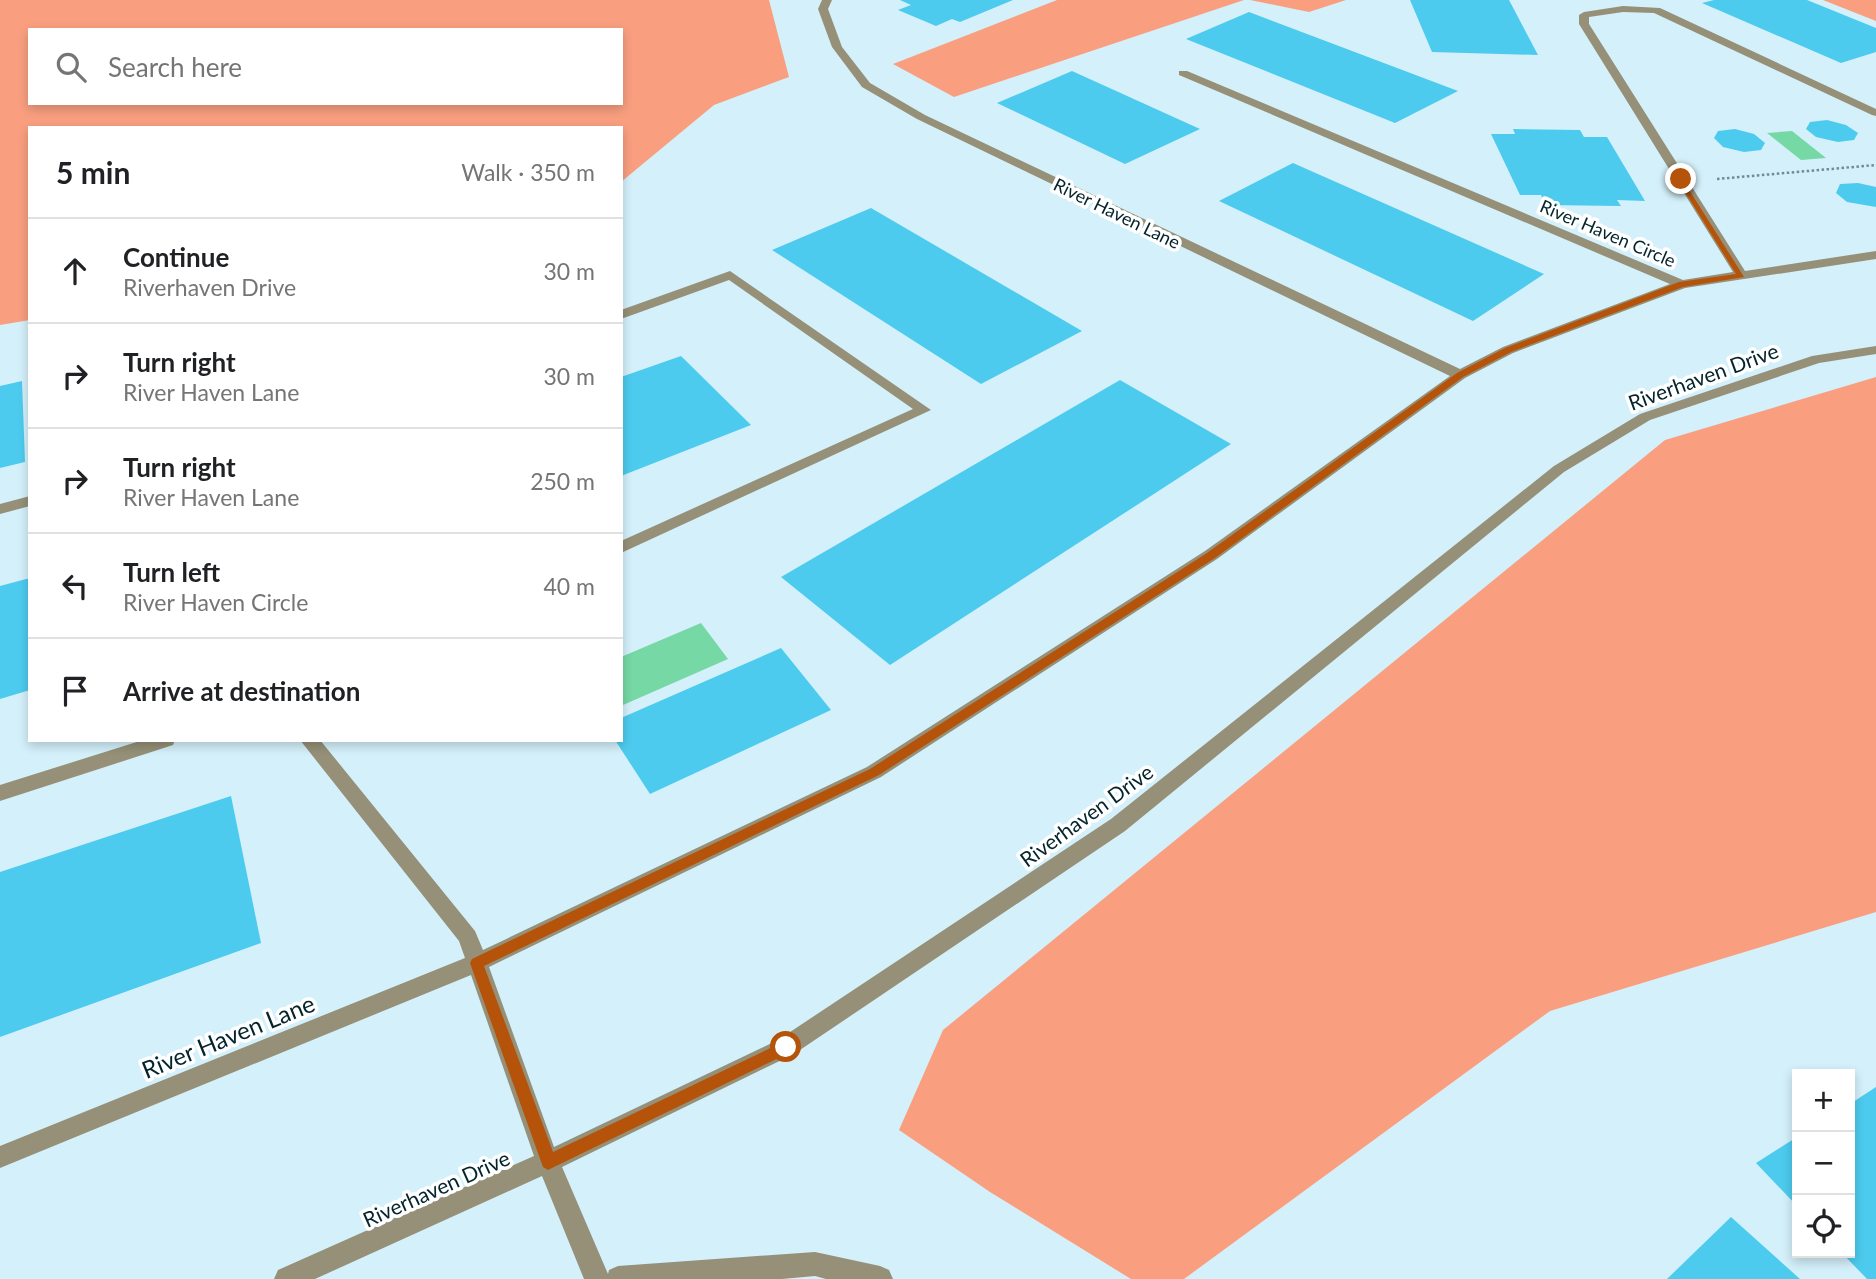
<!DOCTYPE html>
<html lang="en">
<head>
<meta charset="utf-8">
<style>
  :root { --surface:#fff; --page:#f6f6f6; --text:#202124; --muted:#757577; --line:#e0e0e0 }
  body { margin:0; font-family:Lato,sans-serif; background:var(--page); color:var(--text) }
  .controls { position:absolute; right:21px; bottom:21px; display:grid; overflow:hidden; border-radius:0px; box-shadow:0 4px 10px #0003 }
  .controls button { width:63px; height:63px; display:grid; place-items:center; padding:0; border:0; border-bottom:2px solid var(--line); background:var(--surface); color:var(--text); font:35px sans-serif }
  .stop { position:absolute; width:21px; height:21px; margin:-16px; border:5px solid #b45309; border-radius:50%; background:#fff }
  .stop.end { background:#b45309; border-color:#fff; box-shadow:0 2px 7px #0008 }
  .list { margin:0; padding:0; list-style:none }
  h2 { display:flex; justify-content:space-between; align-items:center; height:91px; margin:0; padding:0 28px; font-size:30px }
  h2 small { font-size:23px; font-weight:400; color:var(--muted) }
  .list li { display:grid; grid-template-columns:46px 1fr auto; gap:21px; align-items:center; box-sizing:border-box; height:105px; padding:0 28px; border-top:2px solid var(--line) }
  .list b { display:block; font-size:26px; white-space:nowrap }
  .list p { margin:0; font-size:23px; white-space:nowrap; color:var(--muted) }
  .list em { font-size:23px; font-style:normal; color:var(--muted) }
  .icon { flex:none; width:38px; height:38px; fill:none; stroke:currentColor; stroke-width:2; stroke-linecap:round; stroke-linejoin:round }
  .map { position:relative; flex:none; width:1876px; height:1279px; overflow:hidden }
  .search { position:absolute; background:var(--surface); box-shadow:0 4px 10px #0003; left:28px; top:28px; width:595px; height:77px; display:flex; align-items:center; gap:18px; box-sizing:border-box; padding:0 24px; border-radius:0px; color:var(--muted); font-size:26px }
  .panel { position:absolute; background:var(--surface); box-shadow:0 4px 10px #0003; left:28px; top:126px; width:595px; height:616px; border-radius:0px }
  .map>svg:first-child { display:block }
  .green { fill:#f99f80; fill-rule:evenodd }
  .water { fill:#75d8a5 }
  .building { fill:#4ccbee }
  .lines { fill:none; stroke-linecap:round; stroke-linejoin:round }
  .path { stroke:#6e8c95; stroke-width:2.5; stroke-dasharray:2.5 2.5; stroke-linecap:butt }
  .lane { fill:#959077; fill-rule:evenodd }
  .street { fill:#959077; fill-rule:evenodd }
  .route { fill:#b45309 }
  .labels { text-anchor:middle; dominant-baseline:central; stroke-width:7; stroke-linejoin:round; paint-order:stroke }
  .far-street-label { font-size:18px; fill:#03242c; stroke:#fff }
  .street-label { font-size:21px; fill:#03242c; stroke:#fff }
  .near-street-label { font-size:24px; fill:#03242c; stroke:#fff }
</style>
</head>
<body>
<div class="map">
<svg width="1876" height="1279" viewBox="0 0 1876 1279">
  <rect width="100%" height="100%" fill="#d4f0fa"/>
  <g class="green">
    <path d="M 0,0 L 769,0 L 789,77 L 714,105 L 621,182 L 621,128 L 30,128 L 30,320 L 0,325 ZM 30,30 L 621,30 L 621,103 L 30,103 Z"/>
    <path d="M 1057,0 L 1244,0 L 954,97 L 893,64 Z"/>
    <path d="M 1250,0 L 1346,0 L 1309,12 Z"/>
    <path d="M 1823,0 L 1876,0 L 1876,21 Z"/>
    <path d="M 1876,377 L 1876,912 L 1550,1011 L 1184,1279 L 1131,1279 L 990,1192 L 899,1130 L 943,1030 L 1665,440 Z"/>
  </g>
  <g class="water">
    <path d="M 1792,131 L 1826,158 L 1801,160 L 1767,133 Z"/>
    <path d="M 701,623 L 728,659 L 623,705 L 621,657 Z"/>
  </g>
  <g class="building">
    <path d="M 900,0 L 1013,0 L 960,22 L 952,19 L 936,26 L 898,10 L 911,5 Z"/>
    <path d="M 1410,0 L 1509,0 L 1538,55 L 1432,52 Z"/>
    <path d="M 1714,0 L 1807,0 L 1876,28 L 1876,52 L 1841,63 L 1702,3 Z"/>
    <path d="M 1249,12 L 1458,91 L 1395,123 L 1186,39 Z"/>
    <path d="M 1072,71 L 1200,129 L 1125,164 L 997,103 Z"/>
    <path d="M 1827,120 L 1846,125 L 1858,133 L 1854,140 L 1838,142 L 1816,137 L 1806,129 L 1810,122 Z"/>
    <path d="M 1513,129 L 1580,130 L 1584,137 L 1607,137 L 1645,201 L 1617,200 L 1621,206 L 1546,205 L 1541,195 L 1520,195 L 1491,134 L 1515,134 Z"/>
    <path d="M 1735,129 L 1754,134 L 1765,143 L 1761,150 L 1744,152 L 1723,147 L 1714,138 L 1718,131 Z"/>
    <path d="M 1293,163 L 1544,274 L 1473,321 L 1219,201 Z"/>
    <path d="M 1858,183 L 1876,187 L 1876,207 L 1847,202 L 1836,193 L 1840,184 Z"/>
    <path d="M 871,208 L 1082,331 L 981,384 L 772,250 Z"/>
    <path d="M 681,356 L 751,425 L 621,476 L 621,377 Z"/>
    <path d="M 1120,380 L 1231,444 L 890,665 L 781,577 Z"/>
    <path d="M 22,381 L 25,462 L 0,468 L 0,386 Z"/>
    <path d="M 30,578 L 30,690 L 0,699 L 0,586 Z"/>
    <path d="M 781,648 L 831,710 L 650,794 L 615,740 L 621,740 L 621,718 Z"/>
    <path d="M 231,796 L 261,943 L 0,1037 L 0,872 Z"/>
    <path d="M 1876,1087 L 1876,1279 L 1867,1279 L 1842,1253 L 1850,1253 L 1850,1104 Z"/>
    <path d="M 1797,1137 L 1797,1206 L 1756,1163 Z"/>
    <path d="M 1731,1217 L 1800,1279 L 1667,1279 Z"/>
  </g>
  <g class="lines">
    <path class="path" d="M 1717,179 L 1876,165"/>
    <path class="lane" d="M 730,271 L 931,410 L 621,553 L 621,541 L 913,409 L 729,280 L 621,319 L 621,310 Z"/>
    <g class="street">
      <path d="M 822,0 L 832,0 L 828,9 L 842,47 L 870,83 L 925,115 L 1460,369 L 1503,347 L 1670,284 L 1179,75 L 1179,71 L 1187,71 L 1683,280 L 1733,272 L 1579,24 L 1579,15 L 1584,12 L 1623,6 L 1660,8 L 1876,109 L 1876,116 L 1872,115 L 1654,13 L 1623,12 L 1589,17 L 1589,24 L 1745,271 L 1876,251 L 1876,259 L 1685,288 L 1513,353 L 1465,378 L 1217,559 L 881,777 L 489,967 L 554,1147 L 778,1040 L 1111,819 L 1554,466 L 1640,414 L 1812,356 L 1876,346 L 1876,354 L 1819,363 L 1650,420 L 1564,472 L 1125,831 L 794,1054 L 562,1167 L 608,1274 L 609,1270 L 618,1266 L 815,1252 L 880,1266 L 889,1270 L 893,1279 L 826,1279 L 815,1276 L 782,1279 L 584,1279 L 542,1176 L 315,1279 L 274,1279 L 278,1270 L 534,1156 L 471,975 L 0,1168 L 0,1146 L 465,958 L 459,941 L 300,740 L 320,740 L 475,931 L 483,950 L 867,767 L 1205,551 L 1450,376 L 917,119 L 862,87 L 832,47 L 818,9 Z"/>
      <path d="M 30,496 L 30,506 L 0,514 L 0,504 Z"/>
      <path d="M 143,740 L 175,740 L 173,745 L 0,801 L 0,785 Z"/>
    </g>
  </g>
  <path class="route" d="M 1681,177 L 1744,277 L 1683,287 L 1511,352 L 1463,377 L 1215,558 L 879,775 L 484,966 L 553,1152 L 781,1043 L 791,1043 L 793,1047 L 791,1052 L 554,1167 L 548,1170 L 543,1167 L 470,963 L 472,959 L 870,769 L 1207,553 L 1457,373 L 1505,348 L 1679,282 L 1736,274 L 1677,179 Z"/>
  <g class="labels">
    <g class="far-street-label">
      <text transform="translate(1117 213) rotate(26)">River Haven Lane</text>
      <text transform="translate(1608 233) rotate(23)">River Haven Circle</text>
    </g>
    <g class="street-label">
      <text transform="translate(1703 376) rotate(-20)">Riverhaven Drive</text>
      <text transform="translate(1086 815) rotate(-36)">Riverhaven Drive</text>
      <text transform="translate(436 1188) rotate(-24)">Riverhaven Drive</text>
    </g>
    <g class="near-street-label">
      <text transform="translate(228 1036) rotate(-22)">River Haven Lane</text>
    </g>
  </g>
</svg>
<div class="controls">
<button>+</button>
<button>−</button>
<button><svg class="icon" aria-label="locate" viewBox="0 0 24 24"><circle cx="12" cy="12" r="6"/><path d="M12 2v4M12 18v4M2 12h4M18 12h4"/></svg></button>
</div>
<div class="stop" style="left:786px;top:1047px"></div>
<div class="stop end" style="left:1681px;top:179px"></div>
<div class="search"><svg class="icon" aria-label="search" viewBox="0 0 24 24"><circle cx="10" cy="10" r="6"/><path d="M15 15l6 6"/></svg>Search here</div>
<section class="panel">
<h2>5 min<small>Walk · 350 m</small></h2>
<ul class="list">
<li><svg class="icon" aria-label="ahead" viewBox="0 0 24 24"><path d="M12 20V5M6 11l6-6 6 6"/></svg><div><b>Continue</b><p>Riverhaven Drive</p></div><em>30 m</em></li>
<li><svg class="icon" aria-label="right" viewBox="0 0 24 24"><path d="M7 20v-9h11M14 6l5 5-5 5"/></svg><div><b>Turn right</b><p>River Haven Lane</p></div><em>30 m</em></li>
<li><svg class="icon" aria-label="right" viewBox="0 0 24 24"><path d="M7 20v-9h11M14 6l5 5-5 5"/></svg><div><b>Turn right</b><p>River Haven Lane</p></div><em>250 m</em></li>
<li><svg class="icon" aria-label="left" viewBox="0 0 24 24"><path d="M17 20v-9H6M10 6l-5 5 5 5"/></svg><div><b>Turn left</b><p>River Haven Circle</p></div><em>40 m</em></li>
<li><svg class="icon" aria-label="arrive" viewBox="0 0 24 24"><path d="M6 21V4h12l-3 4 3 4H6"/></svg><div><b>Arrive at destination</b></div></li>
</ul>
</section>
</div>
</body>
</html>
